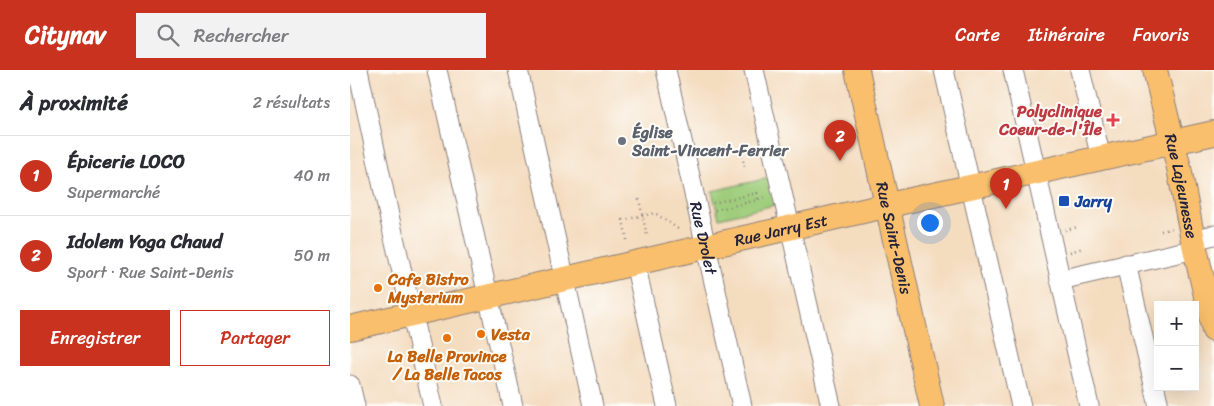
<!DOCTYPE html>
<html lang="fr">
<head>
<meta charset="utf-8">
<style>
  :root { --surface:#fff; --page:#f2f2f3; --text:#2b2b33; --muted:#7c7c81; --line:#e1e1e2; --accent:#c8321e }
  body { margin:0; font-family:Sriracha,sans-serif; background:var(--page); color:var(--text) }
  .controls { position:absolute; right:15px; bottom:15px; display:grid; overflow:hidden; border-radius:0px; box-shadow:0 5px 20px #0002 }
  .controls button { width:45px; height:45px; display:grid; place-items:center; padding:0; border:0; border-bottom:1px solid var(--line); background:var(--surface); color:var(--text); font:25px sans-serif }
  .you { position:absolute; left:579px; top:152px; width:18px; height:18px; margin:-12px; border:4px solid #fff; border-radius:50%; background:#1a73e8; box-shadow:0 0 0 8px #1a73e833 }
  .badge { display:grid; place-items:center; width:32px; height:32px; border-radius:50%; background:var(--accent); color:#fff; font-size:16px; font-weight:700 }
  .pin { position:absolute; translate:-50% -41px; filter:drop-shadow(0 1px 2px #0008) }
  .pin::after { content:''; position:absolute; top:26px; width:18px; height:15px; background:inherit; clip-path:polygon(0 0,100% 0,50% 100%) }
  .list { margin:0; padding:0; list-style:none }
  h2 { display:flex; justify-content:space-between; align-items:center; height:65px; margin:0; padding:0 20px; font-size:21px }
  h2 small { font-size:16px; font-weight:400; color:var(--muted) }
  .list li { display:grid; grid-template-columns:32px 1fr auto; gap:15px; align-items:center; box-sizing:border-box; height:80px; padding:0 20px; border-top:1px solid var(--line) }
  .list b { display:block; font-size:19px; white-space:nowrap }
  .list p { margin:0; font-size:16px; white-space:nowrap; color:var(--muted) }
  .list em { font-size:16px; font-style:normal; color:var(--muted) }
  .actions { display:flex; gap:10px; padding:15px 20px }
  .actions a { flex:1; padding:11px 0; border:1px solid var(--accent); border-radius:0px; text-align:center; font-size:18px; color:var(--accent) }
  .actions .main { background:var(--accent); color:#fff }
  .icon { flex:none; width:28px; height:28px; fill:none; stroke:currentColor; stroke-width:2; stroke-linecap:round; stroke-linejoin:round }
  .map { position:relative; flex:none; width:864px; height:336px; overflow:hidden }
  header { display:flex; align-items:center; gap:30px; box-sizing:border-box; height:70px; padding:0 25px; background:var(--accent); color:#fff }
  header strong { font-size:24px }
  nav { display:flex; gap:28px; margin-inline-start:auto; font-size:18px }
  .search { width:350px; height:45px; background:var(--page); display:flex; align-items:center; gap:12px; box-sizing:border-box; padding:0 18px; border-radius:0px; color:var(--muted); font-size:19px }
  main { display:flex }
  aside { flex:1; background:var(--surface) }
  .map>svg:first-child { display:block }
  .green { fill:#9fcd7b; stroke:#60785b }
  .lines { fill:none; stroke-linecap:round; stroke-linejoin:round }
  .minor-casing { stroke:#8b7f7d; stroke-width:21 }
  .major-casing { stroke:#8b7f7d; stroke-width:26 }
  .path { stroke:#8b7f7d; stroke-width:2.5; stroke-dasharray:1 4; stroke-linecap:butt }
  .minor { stroke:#fff; stroke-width:19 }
  .major { stroke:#f9bf6c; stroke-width:24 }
  .health-dot { fill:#e0444e; stroke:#fdfcf7; stroke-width:2 }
  .worship-dot { fill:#6b7280; stroke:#fdfcf7; stroke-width:2 }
  .transit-dot { fill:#1a4fb4; stroke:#fdfcf7; stroke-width:2 }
  .food-dot { fill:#e8710a; stroke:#fdfcf7; stroke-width:2 }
  .labels { text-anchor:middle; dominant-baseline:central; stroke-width:4; stroke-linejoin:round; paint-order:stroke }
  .health-label { font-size:16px; font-weight:bold; fill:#be3a42; stroke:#fdfcf7; text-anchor:end }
  .worship-label { font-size:16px; font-weight:bold; fill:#5b616d; stroke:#fdfcf7; text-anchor:start }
  .street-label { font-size:16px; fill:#22223b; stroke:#fdfcf7 }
  .transit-label { font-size:16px; font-weight:bold; fill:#164399; stroke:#fdfcf7; text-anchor:start }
  .food-label { font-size:16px; font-weight:bold; fill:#c56008; stroke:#fdfcf7; text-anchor:start }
</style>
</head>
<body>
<header>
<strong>Citynav</strong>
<div class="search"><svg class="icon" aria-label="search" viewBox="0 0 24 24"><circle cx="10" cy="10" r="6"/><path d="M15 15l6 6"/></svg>Rechercher</div>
<nav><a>Carte</a><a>Itinéraire</a><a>Favoris</a></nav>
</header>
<main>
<aside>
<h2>À proximité<small>2 résultats</small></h2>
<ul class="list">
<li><span class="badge">1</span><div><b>Épicerie LOCO</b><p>Supermarché</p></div><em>40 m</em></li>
<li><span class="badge">2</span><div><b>Idolem Yoga Chaud</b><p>Sport · Rue Saint-Denis</p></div><em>50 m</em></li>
</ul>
<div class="actions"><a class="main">Enregistrer</a><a>Partager</a></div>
</aside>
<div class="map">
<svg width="864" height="336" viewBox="0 0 864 336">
  <rect width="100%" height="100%" fill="#fdfcf7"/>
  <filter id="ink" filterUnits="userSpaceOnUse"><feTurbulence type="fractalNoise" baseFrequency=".02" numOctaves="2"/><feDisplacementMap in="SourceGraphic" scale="10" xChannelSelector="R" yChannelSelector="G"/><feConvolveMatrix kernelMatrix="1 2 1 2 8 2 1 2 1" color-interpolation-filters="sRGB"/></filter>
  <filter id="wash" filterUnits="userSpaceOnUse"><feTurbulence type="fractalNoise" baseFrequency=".0096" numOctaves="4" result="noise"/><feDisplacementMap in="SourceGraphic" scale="20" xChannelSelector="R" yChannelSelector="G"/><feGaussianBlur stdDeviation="1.12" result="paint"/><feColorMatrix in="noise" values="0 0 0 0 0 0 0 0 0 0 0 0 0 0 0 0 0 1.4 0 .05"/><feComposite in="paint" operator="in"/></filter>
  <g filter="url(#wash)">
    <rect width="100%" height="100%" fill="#f4dcbf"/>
    <path class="green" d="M 423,107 L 429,134 L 369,148 L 362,121 Z"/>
  </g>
  <g filter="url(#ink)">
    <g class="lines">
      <defs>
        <g id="minor">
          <path d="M 8,0 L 40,150 L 83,336"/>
          <path d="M 87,0 L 163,336"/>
          <path d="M 168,0 L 243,336"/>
          <path id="s1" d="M 316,0 L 392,336"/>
          <path d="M 404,0 L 481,336"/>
          <path d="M 594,0 L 671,336"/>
          <path d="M 663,0 L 739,336"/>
          <path d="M 730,0 L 751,88"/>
          <path d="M 843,170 L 864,165"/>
          <path d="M 285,193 L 317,336"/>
          <path d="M 776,194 L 809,336"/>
          <path d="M 710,210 L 845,179"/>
          <path d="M 0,315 L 5,336"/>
        </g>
        <g id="major">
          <path id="s2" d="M 507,0 L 582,336"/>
          <path id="s3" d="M 805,0 L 829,98 L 843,170 L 864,260"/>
          <path id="s4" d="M 0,258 L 561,130 L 864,63"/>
        </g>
      </defs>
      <use href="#minor" class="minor-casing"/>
      <use href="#major" class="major-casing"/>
      <g class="path">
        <path d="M 391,81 L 395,98"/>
        <path d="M 289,129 L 297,166"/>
        <path d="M 363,133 L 407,123 L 408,130"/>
        <path d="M 365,140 L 408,130 L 410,128 L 416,126"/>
        <path d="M 715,160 L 728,157"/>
        <path d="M 811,161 L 822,158"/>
        <path d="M 277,170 L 273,150 L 305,143 L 328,159"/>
        <path d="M 720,182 L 733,178"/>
      </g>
      <use href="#minor" class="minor"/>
      <use href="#major" class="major"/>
    </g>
  </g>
  <path class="health-dot" d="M760.5 42.5h5v5h5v5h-5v5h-5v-5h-5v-5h5z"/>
  <circle class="worship-dot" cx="272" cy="71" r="5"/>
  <rect class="transit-dot" x="708" y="125" width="12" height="12" rx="2.5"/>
  <g class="food-dot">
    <circle cx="28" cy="218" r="5"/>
    <circle cx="131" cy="264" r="5"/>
    <circle cx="97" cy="268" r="5"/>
  </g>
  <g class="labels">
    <g class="health-label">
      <text x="752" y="41">Polyclinique<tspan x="752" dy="18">Coeur-de-l'Île</tspan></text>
    </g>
    <g class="worship-label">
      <text x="282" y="62">Église<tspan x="282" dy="18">Saint-Vincent-Ferrier</tspan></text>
    </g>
    <g class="street-label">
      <text stroke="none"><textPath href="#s3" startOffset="119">Rue Lajeunesse</textPath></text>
      <text stroke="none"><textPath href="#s4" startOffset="442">Rue Jarry Est</textPath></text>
      <text stroke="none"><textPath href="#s1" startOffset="172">Rue Drolet</textPath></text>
      <text stroke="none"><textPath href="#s2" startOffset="172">Rue Saint-Denis</textPath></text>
    </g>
    <g class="transit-label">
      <text x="725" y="131">Jarry</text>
    </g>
    <g class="food-label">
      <text x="38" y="209">Cafe Bistro<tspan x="38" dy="18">Mysterium</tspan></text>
      <text x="141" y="264">Vesta</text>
      <text x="97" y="286" text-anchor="middle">La Belle Province<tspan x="97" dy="18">/ La Belle Tacos</tspan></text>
    </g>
  </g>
</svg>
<div class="controls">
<button>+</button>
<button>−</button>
</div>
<div class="you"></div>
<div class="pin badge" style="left:656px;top:139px">1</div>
<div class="pin badge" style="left:490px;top:91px">2</div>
</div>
</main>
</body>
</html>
